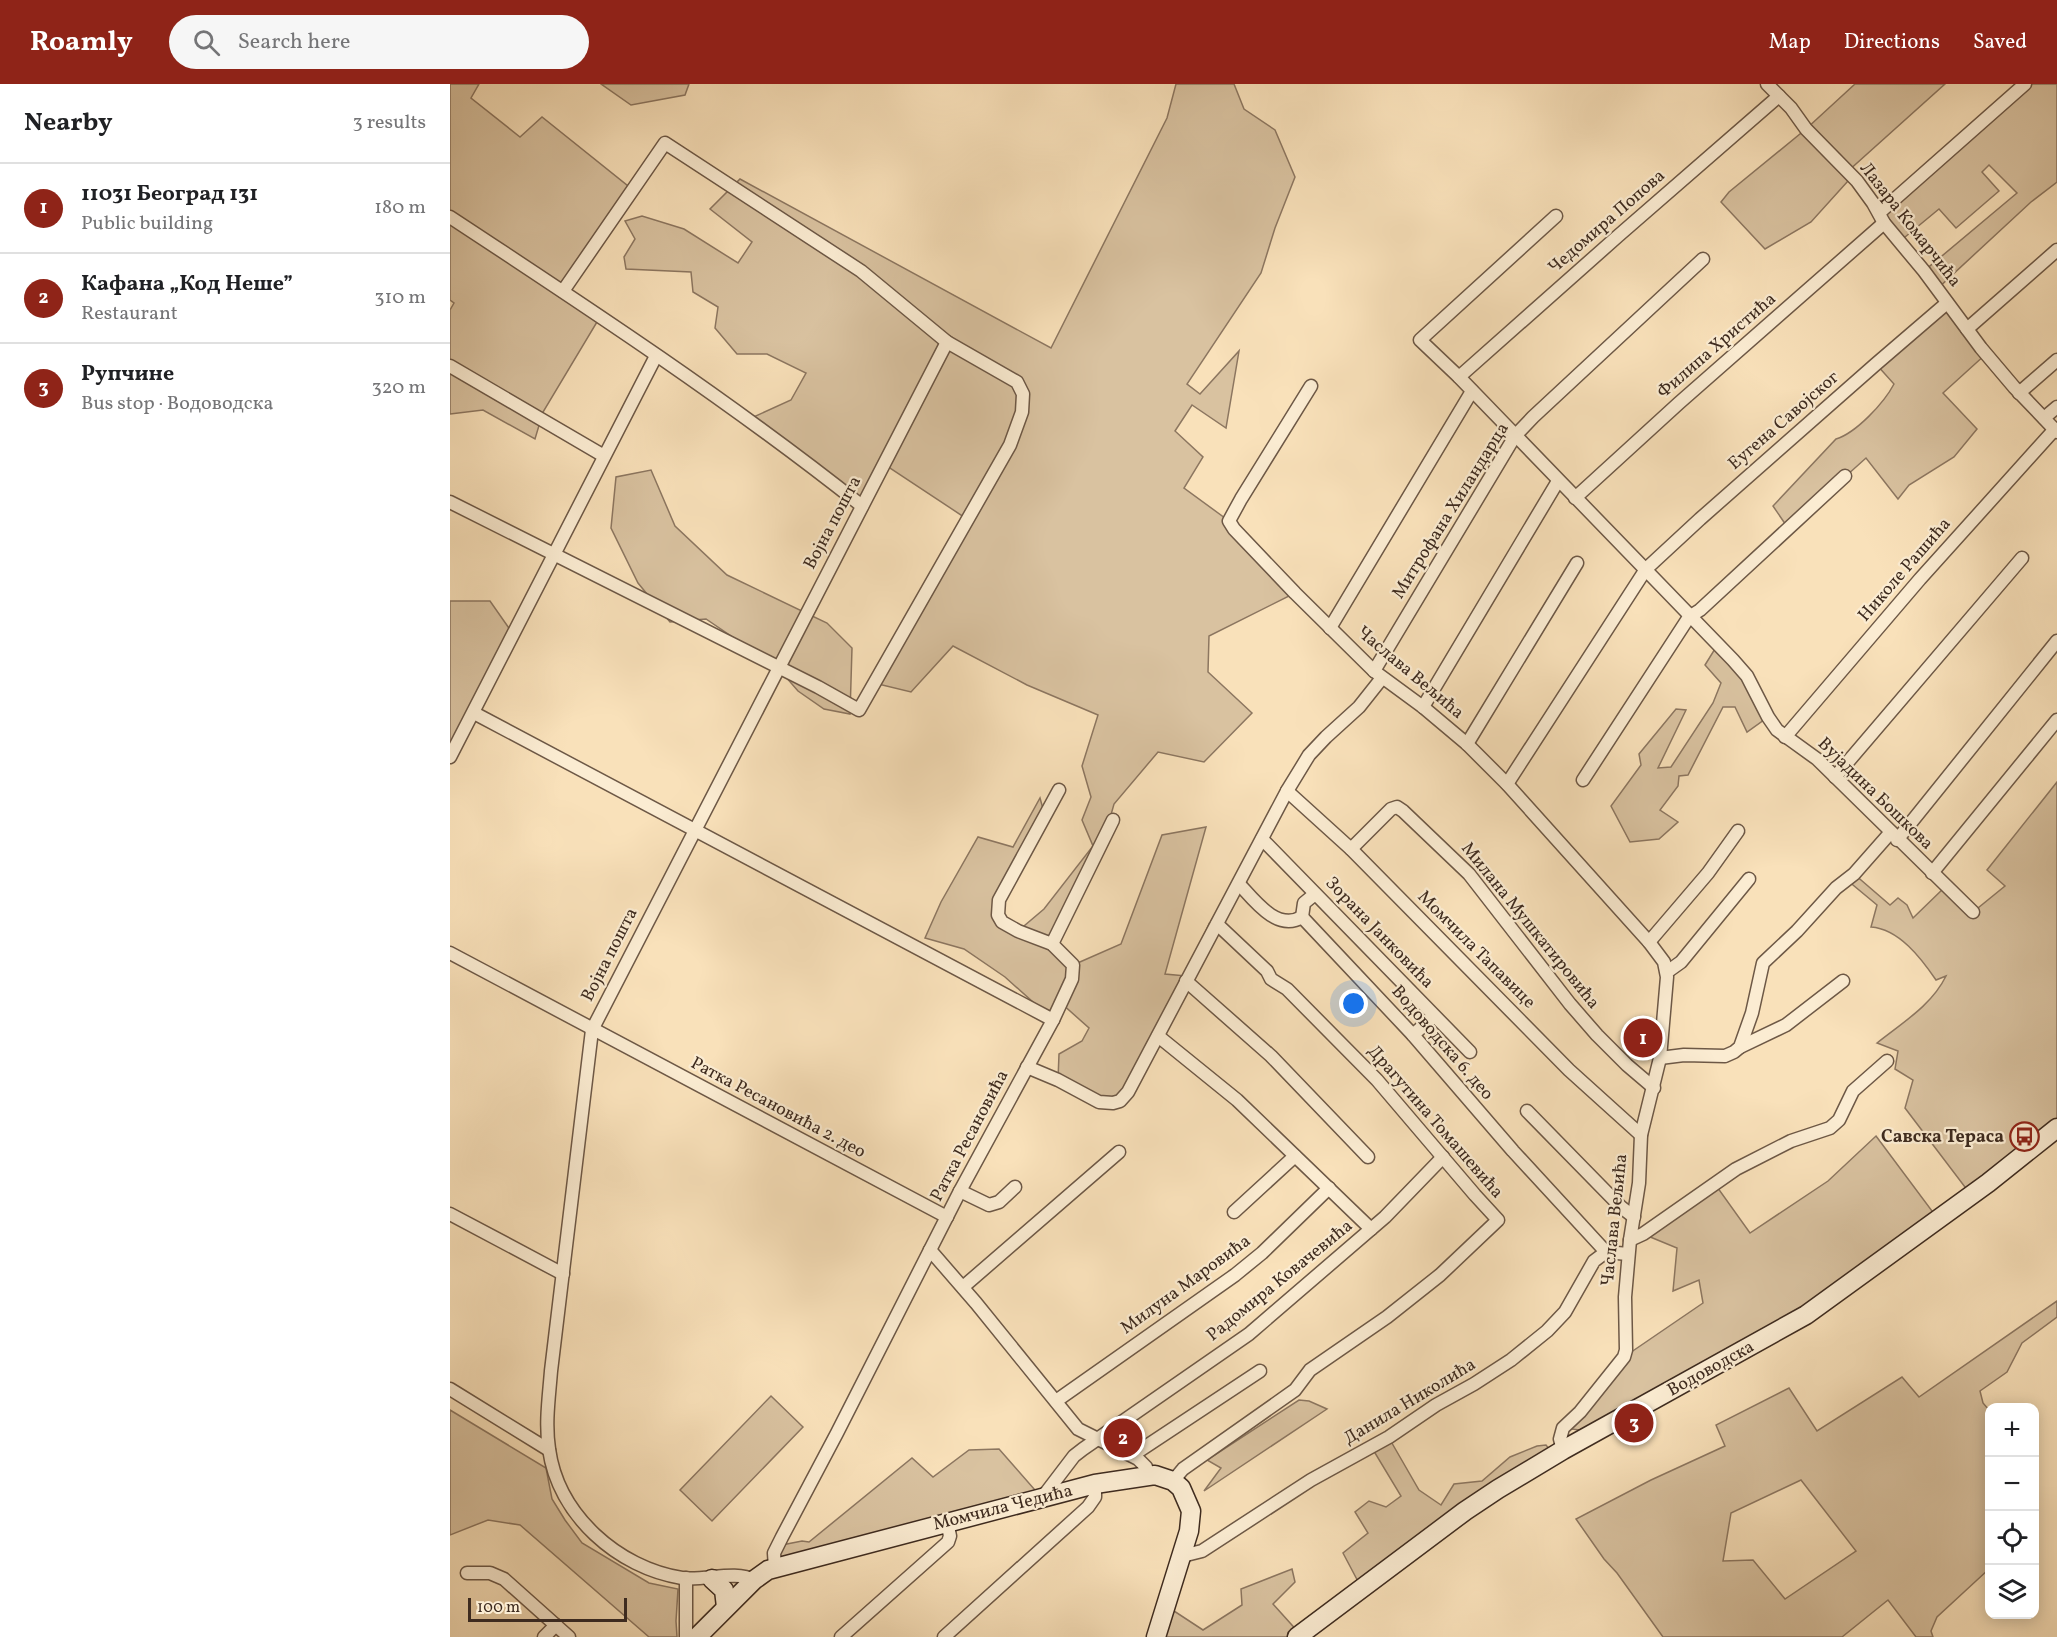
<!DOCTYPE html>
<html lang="en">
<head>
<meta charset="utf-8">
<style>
  :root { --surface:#fff; --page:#f6f6f6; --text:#202124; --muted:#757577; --line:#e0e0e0; --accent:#8f2418 }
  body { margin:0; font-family:Vollkorn,serif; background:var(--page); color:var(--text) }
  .controls { position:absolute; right:18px; bottom:18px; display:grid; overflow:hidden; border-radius:12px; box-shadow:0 3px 15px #0003 }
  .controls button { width:54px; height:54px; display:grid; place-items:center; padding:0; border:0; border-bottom:2px solid var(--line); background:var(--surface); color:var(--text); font:30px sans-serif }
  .scale { position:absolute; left:18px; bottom:15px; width:159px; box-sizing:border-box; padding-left:6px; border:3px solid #3e2b1f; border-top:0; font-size:16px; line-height:21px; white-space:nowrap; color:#3e2b1f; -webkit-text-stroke:4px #fbecd2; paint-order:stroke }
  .you { position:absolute; left:904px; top:920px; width:21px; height:21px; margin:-15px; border:4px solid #fff; border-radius:50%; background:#1a73e8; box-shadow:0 0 0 9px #1a73e833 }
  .badge { display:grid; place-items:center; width:39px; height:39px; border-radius:50%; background:var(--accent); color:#fff; font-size:20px; font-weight:700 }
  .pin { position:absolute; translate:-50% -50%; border:3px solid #fff; box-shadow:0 2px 6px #0006 }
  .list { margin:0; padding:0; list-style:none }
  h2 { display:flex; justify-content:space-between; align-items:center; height:78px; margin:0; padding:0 24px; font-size:26px }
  h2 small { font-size:20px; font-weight:400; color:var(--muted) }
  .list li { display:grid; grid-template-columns:39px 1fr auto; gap:18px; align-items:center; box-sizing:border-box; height:90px; padding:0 24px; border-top:2px solid var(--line) }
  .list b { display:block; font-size:22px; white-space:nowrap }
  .list p { margin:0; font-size:20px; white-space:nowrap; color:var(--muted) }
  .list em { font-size:20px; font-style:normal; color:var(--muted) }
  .icon { flex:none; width:33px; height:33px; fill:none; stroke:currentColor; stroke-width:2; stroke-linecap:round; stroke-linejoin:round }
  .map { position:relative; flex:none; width:1607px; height:1553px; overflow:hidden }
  header { display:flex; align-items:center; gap:36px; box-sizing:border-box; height:84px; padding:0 30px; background:var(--accent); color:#fff }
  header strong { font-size:28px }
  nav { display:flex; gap:33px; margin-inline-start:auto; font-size:21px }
  .search { width:420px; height:54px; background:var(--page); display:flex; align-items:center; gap:15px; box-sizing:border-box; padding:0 21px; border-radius:33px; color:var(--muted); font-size:22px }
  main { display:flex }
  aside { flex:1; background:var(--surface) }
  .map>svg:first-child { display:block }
  .green { fill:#d9c2a0; stroke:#8c7660; stroke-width:1.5; fill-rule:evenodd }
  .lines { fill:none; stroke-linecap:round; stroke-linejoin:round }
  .street-casing { stroke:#6d5846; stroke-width:15 }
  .secondary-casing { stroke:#3e2b1f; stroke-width:21 }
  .street { stroke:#fbecd2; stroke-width:12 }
  .secondary { stroke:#fbecd2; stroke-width:18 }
  .labels { text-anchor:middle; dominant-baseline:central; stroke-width:4.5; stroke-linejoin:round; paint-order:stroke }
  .street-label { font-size:18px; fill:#3e2b1f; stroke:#fbecd2 }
  .poi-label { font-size:18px; font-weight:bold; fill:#3e2b1f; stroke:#fbecd2; text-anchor:end }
</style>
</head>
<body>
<header>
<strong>Roamly</strong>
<div class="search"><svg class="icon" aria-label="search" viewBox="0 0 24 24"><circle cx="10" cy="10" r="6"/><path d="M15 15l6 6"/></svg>Search here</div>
<nav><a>Map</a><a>Directions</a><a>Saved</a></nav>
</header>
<main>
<aside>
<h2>Nearby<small>3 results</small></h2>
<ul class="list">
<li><span class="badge">1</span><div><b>11031 Београд 131</b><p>Public building</p></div><em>180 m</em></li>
<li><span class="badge">2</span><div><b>Кафана „Код Неше”</b><p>Restaurant</p></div><em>310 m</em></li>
<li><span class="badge">3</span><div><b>Рупчине</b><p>Bus stop · Водоводска</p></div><em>320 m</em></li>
</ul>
</aside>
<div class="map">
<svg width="1607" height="1553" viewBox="0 0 1607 1553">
  <rect width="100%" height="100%" fill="#f9e1ba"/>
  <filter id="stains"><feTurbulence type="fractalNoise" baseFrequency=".00333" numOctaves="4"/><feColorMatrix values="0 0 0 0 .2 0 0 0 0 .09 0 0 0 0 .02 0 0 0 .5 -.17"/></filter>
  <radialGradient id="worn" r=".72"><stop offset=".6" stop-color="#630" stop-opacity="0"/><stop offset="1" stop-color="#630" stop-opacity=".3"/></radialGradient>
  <g class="green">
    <path d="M 0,0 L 29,0 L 21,14 L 70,53 L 92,33 L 183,106 L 113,208 L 150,233 L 93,328 L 85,355 L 33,326 L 0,330 L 0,226 L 4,219 L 0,216 L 0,133 L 20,145 L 0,126 Z"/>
    <path d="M 151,0 L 239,0 L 235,11 L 181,21 Z"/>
    <path d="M 726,0 L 784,0 L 794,25 L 825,46 L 845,93 L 825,144 L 811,189 L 737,300 L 750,310 L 789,267 L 776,344 L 742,321 L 725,347 L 753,373 L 734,404 L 779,437 L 845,509 L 759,552 L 758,588 L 802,629 L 754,678 L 708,668 L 664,720 L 653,759 L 603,860 L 623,881 L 671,860 L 712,751 L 756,743 L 715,890 L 736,892 L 759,840 L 762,849 L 678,1008 L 663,1019 L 608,996 L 609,970 L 632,957 L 639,944 L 611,919 L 603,936 L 555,893 L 514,865 L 475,854 L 491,818 L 528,753 L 563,763 L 590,714 L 595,732 L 548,831 L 568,847 L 594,825 L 643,762 L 632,736 L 641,713 L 632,682 L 648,631 L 577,601 L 503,562 L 461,608 L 424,599 L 517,435 L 434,380 L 412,422 L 297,336 L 341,316 L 356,289 L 317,270 L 287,270 L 265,244 L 268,223 L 243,208 L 241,188 L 176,185 L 174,173 L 185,155 L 175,137 L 192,132 L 234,145 L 288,179 L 302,158 L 260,125 L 290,95 L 601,264 L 717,34 Z"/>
    <path d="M 1405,0 L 1495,0 L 1397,88 L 1363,54 L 1398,97 L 1361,138 L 1315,165 L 1271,118 L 1279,108 L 1356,45 Z"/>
    <path d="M 1575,0 L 1607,0 L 1607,98 L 1581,118 L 1487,205 L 1474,187 L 1567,109 L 1539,81 L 1532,88 L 1549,107 L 1506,144 L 1489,125 L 1449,158 L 1429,129 Z"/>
    <path d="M 1497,219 L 1536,270 L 1493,309 L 1527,345 L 1504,373 L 1459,401 L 1448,415 L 1416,374 L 1338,444 L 1323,422 L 1386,355 C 1406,349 1434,319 1444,300 L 1426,280 Z"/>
    <path d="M 201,386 L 225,442 L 277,491 L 377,539 L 402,564 L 400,630 L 374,625 L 348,607 L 328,584 L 256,535 L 220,538 L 188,499 L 161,444 L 166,393 Z"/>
    <path d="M 0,517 L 40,517 L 61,547 L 0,673 Z"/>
    <path d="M 1268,560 L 1283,576 L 1318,633 L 1297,648 L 1285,623 L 1273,623 L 1238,691 L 1229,692 L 1228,702 L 1210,726 L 1228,738 L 1209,755 L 1180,758 L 1161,722 L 1191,681 L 1189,670 L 1226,625 L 1236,626 L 1208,684 L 1221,683 L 1263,619 L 1271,599 L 1255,581 Z"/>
    <path d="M 1607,698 L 1607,1044 L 1521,1111 L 1455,1024 L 1463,996 L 1445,985 L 1448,967 L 1427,959 C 1452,939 1482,921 1496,892 L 1486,896 C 1471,874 1449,845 1421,843 L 1427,821 L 1397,796 L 1404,790 L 1440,821 L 1448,814 L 1457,821 L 1463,834 L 1496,802 L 1523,828 L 1555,802 L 1537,786 Z"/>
    <path d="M 1426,1052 L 1488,1135 L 1418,1186 L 1146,1348 L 1113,1344 L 1174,1273 L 1253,1219 L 1249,1196 L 1223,1207 L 1227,1164 L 1193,1150 L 1265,1100 L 1300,1149 L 1378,1097 Z"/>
    <path d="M 1607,1217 L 1607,1233 L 1572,1259 L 1557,1288 L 1530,1307 L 1533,1319 L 1539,1326 L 1539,1485 L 1487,1533 L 1481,1547 L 1483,1553 L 1466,1553 L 1438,1516 L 1392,1553 L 1213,1553 L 1167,1489 L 1154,1475 L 1126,1435 L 1201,1396 L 1275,1362 L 1266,1341 L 1339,1304 L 1367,1347 L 1452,1293 L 1469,1313 ZM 1351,1396 L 1406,1467 L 1335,1515 L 1303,1476 L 1273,1477 L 1281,1429 Z"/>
    <path d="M 321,1312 L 353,1343 L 262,1437 L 230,1406 Z"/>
    <path d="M 849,1316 L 859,1317 L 877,1325 L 754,1407 L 771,1384 L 757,1376 Z"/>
    <path d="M 0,1326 L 96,1384 L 102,1415 L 115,1436 L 132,1459 L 199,1499 L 228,1505 L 226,1537 L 227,1553 L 199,1553 L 70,1441 L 38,1436 L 0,1451 Z"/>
    <path d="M 939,1354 L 969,1406 L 991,1421 L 1004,1400 L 1032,1397 L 1060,1373 L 1087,1362 L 1096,1361 L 1104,1371 L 912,1505 L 893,1469 L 918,1449 L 905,1428 L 919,1417 L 936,1423 L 951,1412 L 922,1364 Z"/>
    <path d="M 549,1365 L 592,1414 L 324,1476 L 327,1462 L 352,1457 L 359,1458 L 462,1374 L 483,1393 L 519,1366 Z"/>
    <path d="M 842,1485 L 845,1498 L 823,1520 L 850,1550 L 847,1553 L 713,1553 L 721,1525 L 753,1546 L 792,1521 L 791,1505 Z"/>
  </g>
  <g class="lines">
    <defs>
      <g id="street">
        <path d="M 1317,0 L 1341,24 L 1356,45 L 1407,97 L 1423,119 L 1434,139 L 1474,187 L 1531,264 L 1564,303 L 1607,348"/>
        <path d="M 1429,129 L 1575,0"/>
        <path d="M 1106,132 L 970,256 L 1009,293 L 1283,576 L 1297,592 L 1318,633 L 1327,646 L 1367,675 L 1523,828"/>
        <path d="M 0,133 C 140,225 281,318 412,422"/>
        <path d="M 1517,245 L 1607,166"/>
        <path d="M 0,282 L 154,372"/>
        <path d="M 1009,293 L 1168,152 L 1329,12"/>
        <path d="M 861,302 L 791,415 L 779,437 L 784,445 L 845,509 L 924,587 L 973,623 L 1017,660 L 1057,700 L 1199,858 L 1214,878 L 1217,893 L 1210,974 L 1191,1051 L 1189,1099 L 1180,1156 L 1175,1213 L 1176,1266 L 1174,1273 L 1130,1328 L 1113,1344 L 1110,1355 L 1113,1366"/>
        <path d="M 1569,309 L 1607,276"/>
        <path d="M 1594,334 L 1607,323"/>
        <path d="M 1125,414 L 1229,319 L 1434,139"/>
        <path d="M 0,418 L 368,603 L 409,626 L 560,361 L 572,328 L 573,310 L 567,298 L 497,258 L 411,187 L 215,59 L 113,207"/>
        <path d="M 880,544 L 1022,307"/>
        <path d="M 924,587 L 1065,352 L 1083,333 L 1253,175"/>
        <path d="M 973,623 L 1108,397"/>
        <path d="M 24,629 L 603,936"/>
        <path d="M 1335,653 L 1470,495 L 1605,345"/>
        <path d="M 1017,660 L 1127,479"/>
        <path d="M 0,673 L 206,272"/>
        <path d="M 1385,693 L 1572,474"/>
        <path d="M 1133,696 L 1239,533 L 1250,526 L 1395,392"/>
        <path d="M 1057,700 L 1196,485 L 1250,435 L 1426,280 L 1497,219"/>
        <path d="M 837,707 L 901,765 L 1119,986 L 1191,1051"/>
        <path d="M 812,755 L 1020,968"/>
        <path d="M 1447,756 L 1607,557"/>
        <path d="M 901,765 L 941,725 L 947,723 L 953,727 L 1019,790 L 1120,920 L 1147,951 L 1177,981 L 1204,1004"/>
        <path d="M 1482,789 L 1607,636"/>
        <path d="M 789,800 C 804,816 827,848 852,833 L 963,951 L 1063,1067 L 1156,1168"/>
        <path d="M 852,833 L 854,819 L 865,810"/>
        <path d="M 1199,858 L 1258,789 L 1288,747"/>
        <path d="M 602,860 L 663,736"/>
        <path d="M 0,869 L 497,1133"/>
        <path d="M 1217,888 L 1231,878 L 1299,795"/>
        <path d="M 736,897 L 821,972 L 918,1073"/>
        <path d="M 963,951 L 984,932"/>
        <path d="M 708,952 L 787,1016 L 921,1145"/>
        <path d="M 1290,963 L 1336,941 L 1393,897"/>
        <path d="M 1210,974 L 1234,971 L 1275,972 L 1284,968 L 1290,963 L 1302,929 L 1313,879 L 1347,847 L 1386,804 L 1404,790 L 1441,748"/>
        <path d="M 577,983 L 608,996 L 649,1018 L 663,1019 L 670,1017 L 678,1008 L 837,707 L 859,671 L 876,653 L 909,623 L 932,594"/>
        <path d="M 1077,1027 L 1171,1123 L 1184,1133"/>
        <path d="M 510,1107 L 539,1121 L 549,1118 L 565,1103"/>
        <path d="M 784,1128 L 845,1072"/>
        <path d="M 0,1130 L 113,1190"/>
        <path d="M 1180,1156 L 1193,1150 L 1286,1085 L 1341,1057 L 1380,1044 L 1389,1036 L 1403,1007 L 1437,977"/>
        <path d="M 480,1166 L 526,1219 L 628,1345 L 688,1375 L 696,1383 L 698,1391"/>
        <path d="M 513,1203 L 669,1068"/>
        <path d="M 0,1305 L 99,1366"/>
        <path d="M 606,1317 L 785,1191 L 812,1169 L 879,1104"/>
        <path d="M 683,1371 L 810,1287"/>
        <path d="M 723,1397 L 733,1385 L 845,1306 L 860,1286 L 937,1233 L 990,1191 L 1048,1136 L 1025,1111 L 927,996 L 837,905 L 821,895 L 817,887 L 767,840"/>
        <path d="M 592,1414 L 624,1372 L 633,1365 L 799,1250 L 935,1133 L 993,1073"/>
        <path d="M 732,1472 L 752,1467 L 861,1396 L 939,1353 L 986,1321 L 1024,1300 L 1061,1276 L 1097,1247 L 1115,1228 L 1144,1177 L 1156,1168 L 1178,1170"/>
        <path d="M 325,1484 L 324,1469 L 332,1453 L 387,1349 L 510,1107 L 603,936 L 622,895 L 623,881 L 602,860 L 568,847 L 552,838 L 548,831 L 549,816 L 609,706"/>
        <path d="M 17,1489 L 40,1489 L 54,1495 L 119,1553"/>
        <path d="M 236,1494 L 236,1553"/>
        <path d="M 304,1496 C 286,1486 254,1497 232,1494 C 168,1484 108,1431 99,1365 C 95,1339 99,1313 101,1287 L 142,946 L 497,258"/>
        <path d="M 94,1553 L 106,1541"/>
        <path d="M 391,1553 L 498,1458 L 500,1452 L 497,1438"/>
        <path d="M 494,1553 L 638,1423 L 645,1413 L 645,1400"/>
      </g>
      <g id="secondary">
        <path d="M 262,1495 L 274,1506 L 276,1523"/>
        <path d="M 247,1553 L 304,1496 L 318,1486 L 645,1400 L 705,1391 L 723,1397 L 731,1404 L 741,1427 L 739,1447 L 706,1553"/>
        <path d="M 847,1553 L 1015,1427 L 1048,1405 L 1113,1366 L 1356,1231 L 1538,1099 L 1607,1044"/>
      </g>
    </defs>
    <use href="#street" class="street-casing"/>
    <use href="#secondary" class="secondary-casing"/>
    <use href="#street" class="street"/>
    <use href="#secondary" class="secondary"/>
  </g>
  <defs>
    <symbol id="bus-ring" viewBox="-11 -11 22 22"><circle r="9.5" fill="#fbecd2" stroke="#8f2418" stroke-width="1.5"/><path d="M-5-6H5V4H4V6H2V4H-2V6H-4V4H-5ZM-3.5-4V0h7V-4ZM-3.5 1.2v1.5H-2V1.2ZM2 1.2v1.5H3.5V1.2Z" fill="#8f2418"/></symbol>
  </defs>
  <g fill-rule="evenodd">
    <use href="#bus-ring" x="1558" y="1036" width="33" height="33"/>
  </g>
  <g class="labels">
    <g class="street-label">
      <text transform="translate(1157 138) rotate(-41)">Чедомира Попова</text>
      <text transform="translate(1460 141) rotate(52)">Лазара Комарчића</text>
      <text transform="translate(1267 262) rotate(-41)">Филипа Христића</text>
      <text transform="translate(1334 337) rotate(-41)">Еугена Савојског</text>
      <text transform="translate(1001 427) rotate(-58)">Митрофана Хиландарца</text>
      <text transform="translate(383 439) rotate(-62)">Војна пошта</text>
      <text transform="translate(1455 486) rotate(-49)">Николе Рашића</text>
      <text transform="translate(960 589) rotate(40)">Часлава Вељића</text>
      <text transform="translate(1425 710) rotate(44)">Вујадина Бошкова</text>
      <text transform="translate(1080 842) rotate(51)">Милана Мушкатировића</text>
      <text transform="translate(929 849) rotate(46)">Зорана Јанковића</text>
      <text transform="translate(1026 866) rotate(45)">Момчила Тапавице</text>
      <text transform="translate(160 871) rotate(-63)">Војна пошта</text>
      <text transform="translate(992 959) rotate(49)">Водоводска 6. део</text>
      <text transform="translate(328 1024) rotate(28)">Ратка Ресановића 2. део</text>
      <text transform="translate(985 1038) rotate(49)">Драгутина Томашевића</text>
      <text transform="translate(520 1052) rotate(-62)">Ратка Ресановића</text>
      <text transform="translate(1165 1136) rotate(-84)">Часлава Вељића</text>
      <text transform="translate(830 1197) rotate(-39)">Радомира Ковачевића</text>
      <text transform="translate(736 1201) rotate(-36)">Милуна Маровића</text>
      <text transform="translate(1261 1285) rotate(-29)">Водоводска</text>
      <text transform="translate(960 1318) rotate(-31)">Данила Николића</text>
      <text transform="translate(553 1424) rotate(-14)">Момчила Чедића</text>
    </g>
    <g class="poi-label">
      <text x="1554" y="1053">Савска Тераса</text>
    </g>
  </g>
  <rect width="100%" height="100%" filter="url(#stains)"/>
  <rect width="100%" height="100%" fill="url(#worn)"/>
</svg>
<div class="controls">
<button>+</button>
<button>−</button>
<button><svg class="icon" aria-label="locate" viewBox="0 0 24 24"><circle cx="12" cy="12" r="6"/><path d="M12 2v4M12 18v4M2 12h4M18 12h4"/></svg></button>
<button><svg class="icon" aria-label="layers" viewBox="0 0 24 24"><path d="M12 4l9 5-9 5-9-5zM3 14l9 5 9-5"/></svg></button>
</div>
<div class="scale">100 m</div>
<div class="you"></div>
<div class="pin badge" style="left:1193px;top:954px">1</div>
<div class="pin badge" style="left:673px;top:1354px">2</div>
<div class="pin badge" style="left:1184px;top:1339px">3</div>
</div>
</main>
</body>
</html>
